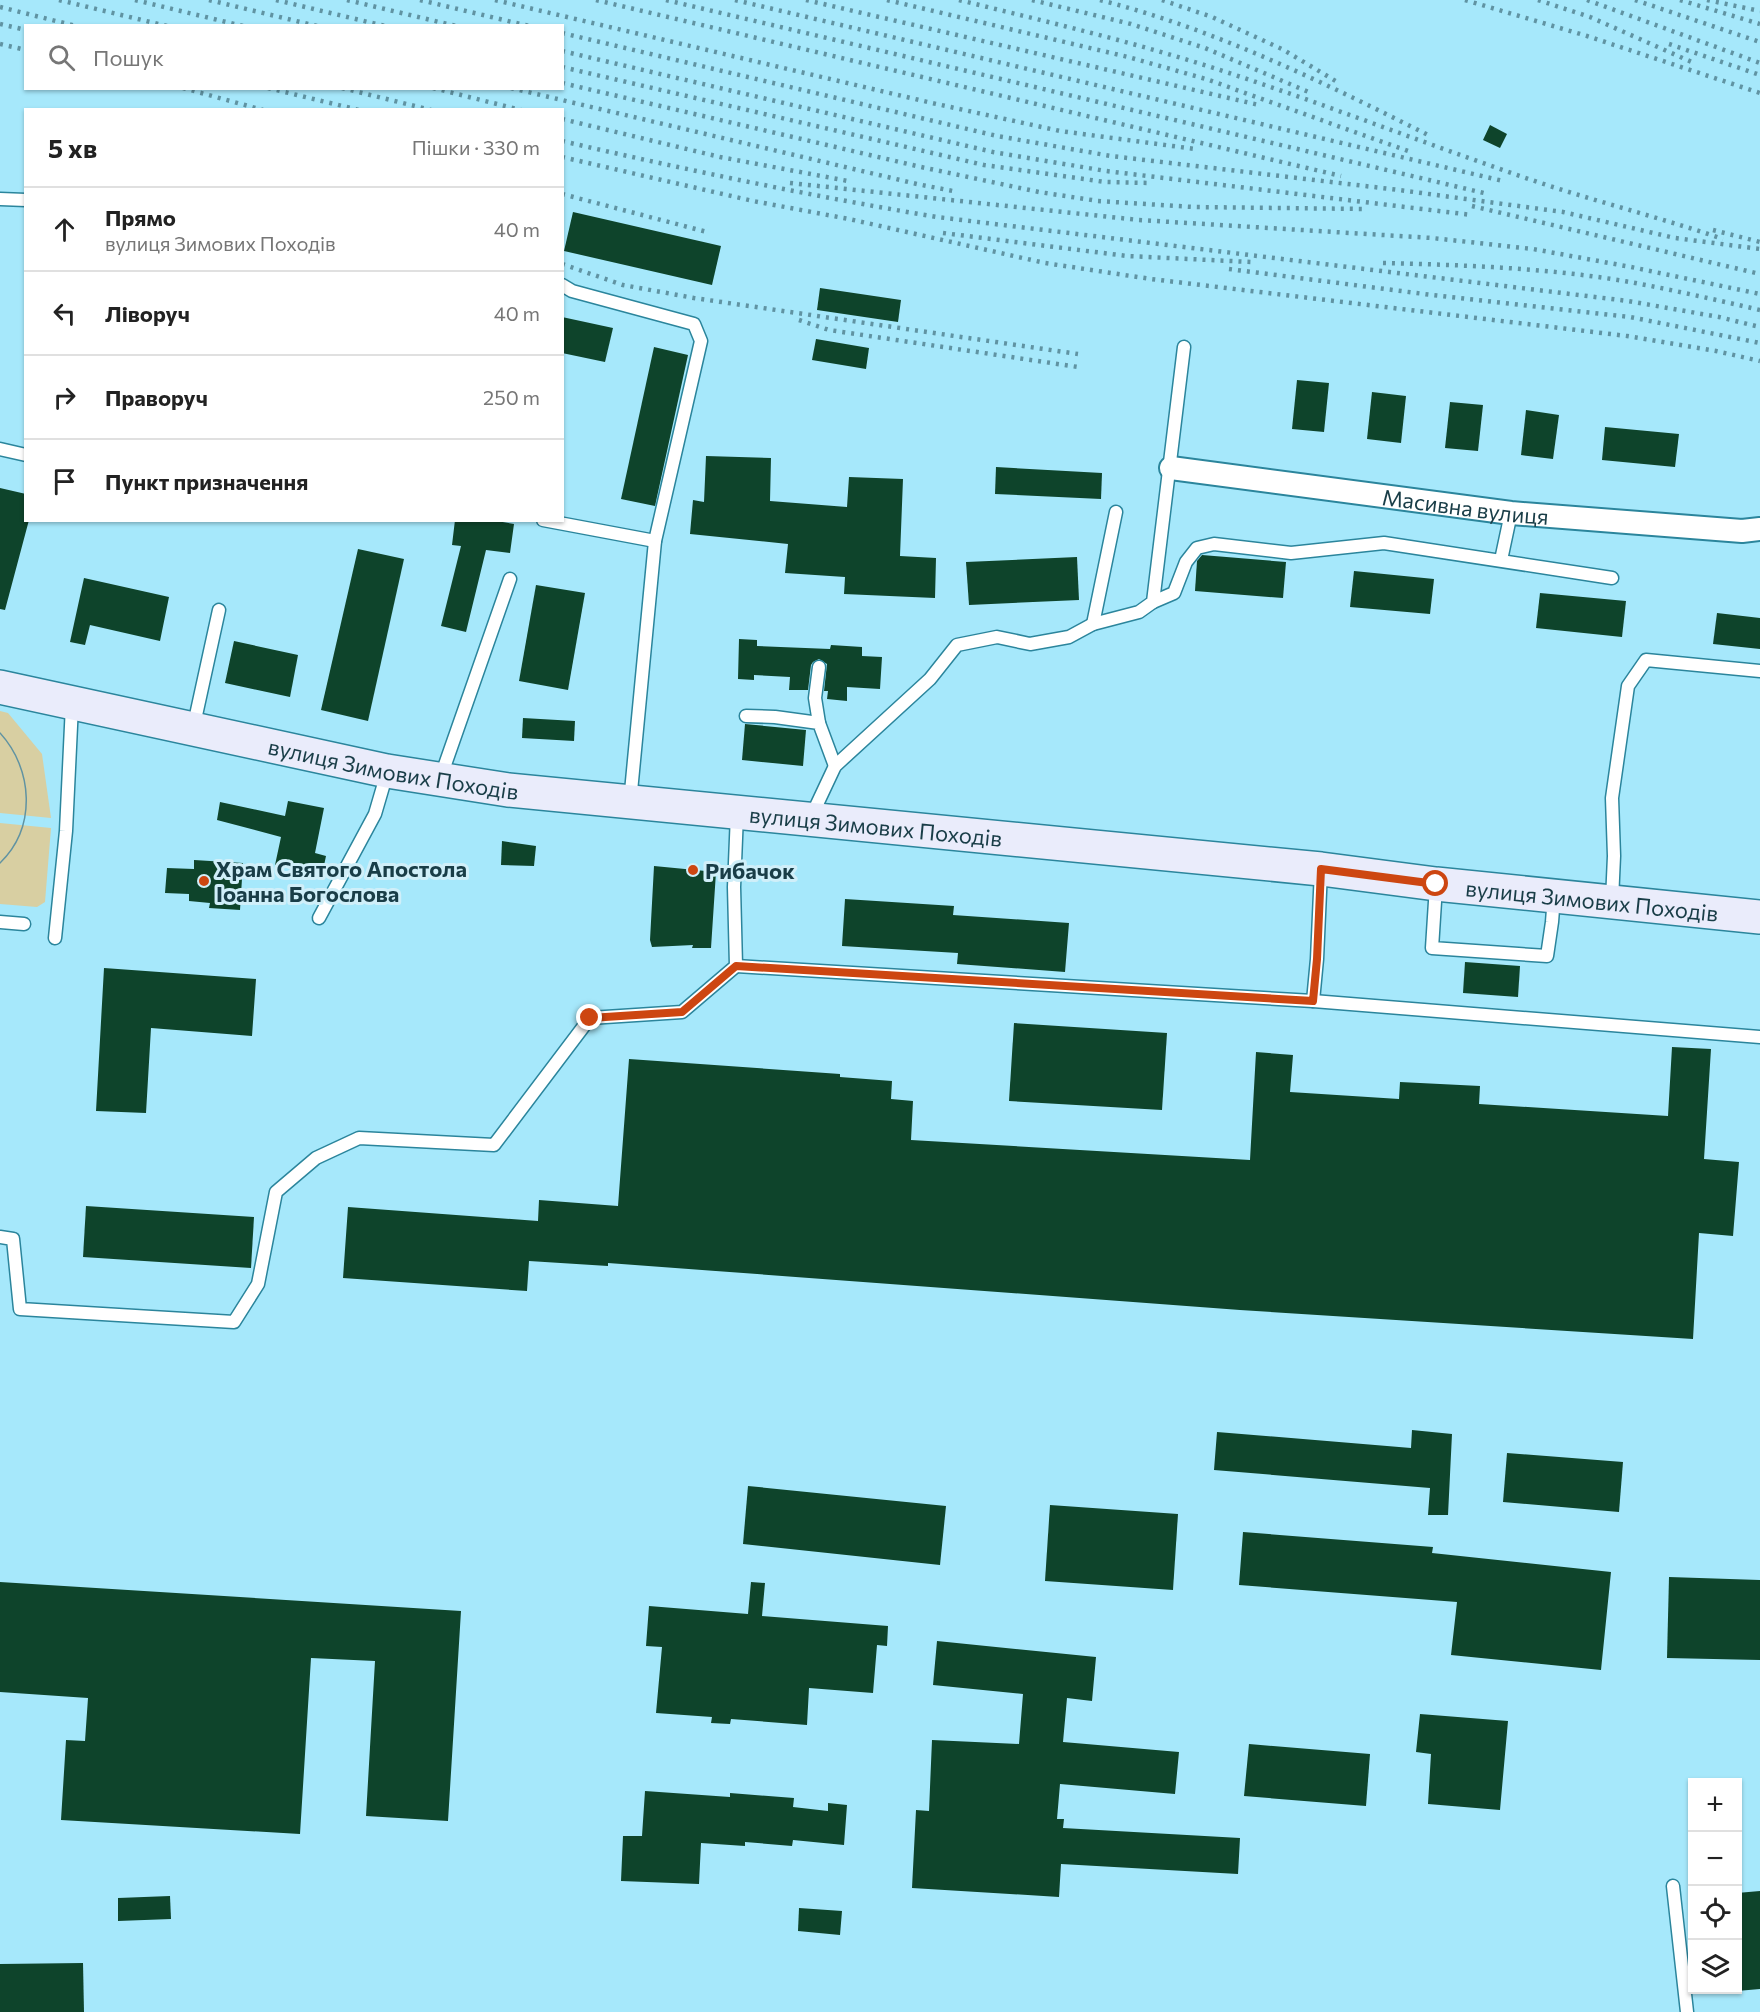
<!DOCTYPE html>
<html lang="uk">
<head>
<meta charset="utf-8">
<style>
  :root { --surface:#fff; --page:#f2f2f2; --text:#222; --muted:#767676; --line:#e0e0e0 }
  body { margin:0; font-family:Commissioner,sans-serif; background:var(--page); color:var(--text) }
  .controls { position:absolute; right:18px; bottom:18px; display:grid; overflow:hidden; border-radius:0px; box-shadow:0 2px 4px #0004 }
  .controls button { width:54px; height:54px; display:grid; place-items:center; padding:0; border:0; border-bottom:2px solid var(--line); background:var(--surface); color:var(--text); font:30px sans-serif }
  .stop { position:absolute; width:18px; height:18px; margin:-14px; border:4px solid #cd4611; border-radius:50%; background:#fff }
  .stop.end { background:#cd4611; border-color:#fff; box-shadow:0 2px 6px #0008 }
  .list { margin:0; padding:0; list-style:none }
  h2 { display:flex; justify-content:space-between; align-items:center; height:78px; margin:0; padding:0 24px; font-size:26px }
  h2 small { font-size:20px; font-weight:400; color:var(--muted) }
  .list li { display:grid; grid-template-columns:39px 1fr auto; gap:18px; align-items:center; box-sizing:border-box; height:84px; padding:0 24px; border-top:2px solid var(--line) }
  .list b { display:block; font-size:22px; white-space:nowrap }
  .list p { margin:0; font-size:20px; white-space:nowrap; color:var(--muted) }
  .list em { font-size:20px; font-style:normal; color:var(--muted) }
  .icon { flex:none; width:33px; height:33px; fill:none; stroke:currentColor; stroke-width:2; stroke-linecap:round; stroke-linejoin:round }
  .map { position:relative; flex:none; width:1760px; height:2012px; overflow:hidden }
  .search { position:absolute; background:var(--surface); box-shadow:0 2px 4px #0004; left:24px; top:24px; width:540px; height:66px; display:flex; align-items:center; gap:15px; box-sizing:border-box; padding:0 21px; border-radius:0px; color:var(--muted); font-size:22px }
  .panel { position:absolute; background:var(--surface); box-shadow:0 2px 4px #0004; left:24px; top:108px; width:540px; height:414px; border-radius:0px }
  .map>svg:first-child { display:block }
  .green { fill:#d8cfa2 }
  .building { fill:#0e442b }
  .lines { fill:none; stroke-linecap:round; stroke-linejoin:round }
  .service-casing { stroke:#2b859c; stroke-width:15 }
  .minor-casing { stroke:#2b859c; stroke-width:26 }
  .secondary-casing { stroke:#2b859c; stroke-width:36 }
  .service { stroke:#fff; stroke-width:12 }
  .minor { stroke:#fff; stroke-width:22 }
  .secondary { stroke:#eaecfb; stroke-width:33 }
  .tram { stroke:#6093a2; stroke-width:1.5 }
  .rail { stroke:#6093a2; stroke-width:4.5; stroke-dasharray:3 6; stroke-linecap:butt }
  .route { stroke:#cd4611; stroke-width:8 }
  .poi-dot { fill:#cd4611; stroke:#d0eff9; stroke-width:2 }
  .labels { text-anchor:middle; dominant-baseline:central; stroke-width:6; stroke-linejoin:round; paint-order:stroke }
  .street-label { font-size:22px; fill:#193d47; stroke:#d0eff9 }
  .poi-label { font-size:22px; font-weight:bold; fill:#193d47; stroke:#d0eff9; text-anchor:start }
</style>
</head>
<body>
<div class="map">
<svg width="1760" height="2012" viewBox="0 0 1760 2012">
  <rect width="100%" height="100%" fill="#a6e8fb"/>
  <g class="green">
    <path d="M 0,711 L 8,713 L 42,754 L 51,818 L 0,813 Z"/>
    <path d="M 0,823 L 51,828 L 45,902 L 37,907 L 0,904 Z"/>
  </g>
  <g class="building">
    <path d="M 1490,125 L 1507,134 L 1500,148 L 1483,140 Z"/>
    <path d="M 573,212 L 721,246 L 712,285 L 564,251 Z"/>
    <path d="M 820,288 L 901,300 L 898,322 L 817,310 Z"/>
    <path d="M 562,317 L 613,328 L 605,362 L 562,353 Z"/>
    <path d="M 816,339 L 869,348 L 866,369 L 812,360 Z"/>
    <path d="M 654,347 L 688,355 L 655,506 L 621,499 Z"/>
    <path d="M 1297,380 L 1329,383 L 1324,432 L 1292,429 Z"/>
    <path d="M 1372,392 L 1406,396 L 1401,443 L 1367,439 Z"/>
    <path d="M 1450,402 L 1483,405 L 1478,451 L 1445,448 Z"/>
    <path d="M 1526,410 L 1559,415 L 1553,459 L 1521,455 Z"/>
    <path d="M 1605,427 L 1679,434 L 1675,467 L 1602,460 Z"/>
    <path d="M 706,456 L 771,458 L 770,501 L 847,507 L 849,477 L 903,479 L 900,556 L 936,558 L 935,598 L 844,594 L 845,577 L 785,573 L 788,544 L 690,534 L 693,500 L 704,502 Z"/>
    <path d="M 996,467 L 1102,473 L 1101,499 L 995,494 Z"/>
    <path d="M 0,488 L 26,494 L 26,520 L 29,520 L 5,610 L 0,609 Z"/>
    <path d="M 455,520 L 491,520 L 514,524 L 510,553 L 486,550 L 466,632 L 441,626 L 461,546 L 452,545 Z"/>
    <path d="M 358,549 L 404,559 L 368,721 L 321,710 Z"/>
    <path d="M 1202,555 L 1286,562 L 1283,598 L 1195,591 L 1197,561 Z"/>
    <path d="M 1077,557 L 1079,600 L 969,605 L 966,562 Z"/>
    <path d="M 1354,571 L 1434,579 L 1430,614 L 1350,607 Z"/>
    <path d="M 84,578 L 169,597 L 160,641 L 90,625 L 85,645 L 70,642 Z"/>
    <path d="M 536,585 L 585,593 L 568,690 L 519,681 Z"/>
    <path d="M 1540,593 L 1626,601 L 1622,637 L 1536,628 Z"/>
    <path d="M 1717,613 L 1760,618 L 1760,649 L 1713,644 Z"/>
    <path d="M 739,639 L 757,640 L 757,646 L 830,649 L 831,645 L 862,647 L 862,656 L 882,657 L 880,689 L 847,687 L 847,701 L 827,699 L 828,691 L 824,691 L 827,664 L 819,659 L 813,662 L 811,665 L 808,690 L 789,690 L 790,677 L 754,675 L 754,680 L 738,679 Z"/>
    <path d="M 234,641 L 298,655 L 290,697 L 225,683 Z"/>
    <path d="M 523,718 L 575,721 L 574,741 L 522,738 Z"/>
    <path d="M 745,724 L 806,730 L 803,766 L 742,760 Z"/>
    <path d="M 288,801 L 324,808 L 315,853 L 326,856 L 322,875 L 275,865 L 281,837 L 217,820 L 220,802 L 285,816 Z"/>
    <path d="M 502,841 L 536,846 L 534,866 L 501,865 Z"/>
    <path d="M 194,860 L 243,863 L 240,910 L 209,908 L 210,903 L 189,901 L 189,894 L 165,893 L 167,868 L 194,869 Z"/>
    <path d="M 654,866 L 716,872 L 711,948 L 692,948 L 693,945 L 652,947 L 650,940 Z"/>
    <path d="M 845,899 L 954,906 L 953,915 L 1069,923 L 1065,972 L 957,964 L 958,953 L 842,946 Z"/>
    <path d="M 1465,962 L 1520,966 L 1518,997 L 1463,993 Z"/>
    <path d="M 104,968 L 256,979 L 252,1036 L 151,1028 L 146,1113 L 96,1111 Z"/>
    <path d="M 1014,1023 L 1167,1033 L 1162,1110 L 1009,1101 Z"/>
    <path d="M 1672,1047 L 1711,1049 L 1704,1159 L 1739,1162 L 1733,1236 L 1699,1233 L 1693,1339 L 1240,1310 L 608,1263 L 608,1266 L 529,1261 L 527,1291 L 343,1278 L 348,1207 L 538,1221 L 539,1200 L 618,1206 L 629,1059 L 840,1074 L 840,1077 L 892,1081 L 891,1099 L 913,1101 L 911,1140 L 1250,1160 L 1256,1052 L 1293,1055 L 1290,1092 L 1399,1099 L 1400,1082 L 1480,1086 L 1479,1104 L 1668,1116 Z"/>
    <path d="M 86,1206 L 254,1217 L 251,1268 L 83,1257 Z"/>
    <path d="M 1412,1430 L 1452,1434 L 1448,1515 L 1428,1515 L 1430,1488 L 1214,1470 L 1217,1432 L 1411,1448 Z"/>
    <path d="M 1507,1453 L 1623,1462 L 1619,1512 L 1503,1502 Z"/>
    <path d="M 748,1486 L 946,1506 L 940,1565 L 743,1544 Z"/>
    <path d="M 1050,1505 L 1178,1514 L 1173,1590 L 1045,1581 Z"/>
    <path d="M 1243,1532 L 1433,1547 L 1432,1553 L 1611,1572 L 1601,1670 L 1451,1655 L 1457,1602 L 1239,1585 Z"/>
    <path d="M 1669,1577 L 1760,1580 L 1760,1660 L 1667,1658 Z"/>
    <path d="M 0,1582 L 461,1611 L 448,1821 L 366,1816 L 375,1661 L 311,1658 L 300,1834 L 61,1820 L 66,1740 L 85,1741 L 88,1698 L 0,1692 Z"/>
    <path d="M 751,1582 L 765,1583 L 762,1616 L 888,1626 L 887,1646 L 877,1645 L 873,1693 L 809,1688 L 807,1725 L 731,1719 L 730,1724 L 711,1723 L 712,1717 L 656,1713 L 662,1647 L 646,1646 L 649,1606 L 748,1614 Z"/>
    <path d="M 937,1641 L 1096,1657 L 1092,1701 L 1067,1698 L 1063,1742 L 1179,1752 L 1175,1794 L 1060,1784 L 1057,1819 L 1064,1819 L 1063,1828 L 1240,1838 L 1238,1874 L 1061,1864 L 1059,1897 L 912,1888 L 916,1810 L 929,1811 L 932,1740 L 1019,1744 L 1023,1694 L 933,1685 Z"/>
    <path d="M 1420,1714 L 1508,1721 L 1500,1810 L 1428,1804 L 1431,1754 L 1416,1752 Z"/>
    <path d="M 1249,1744 L 1370,1754 L 1366,1806 L 1244,1796 Z"/>
    <path d="M 645,1791 L 730,1797 L 730,1793 L 794,1798 L 793,1807 L 828,1811 L 828,1803 L 847,1805 L 844,1845 L 793,1840 L 792,1846 L 745,1842 L 745,1846 L 701,1843 L 699,1884 L 621,1881 L 623,1836 L 642,1836 Z"/>
    <path d="M 1760,1891 L 1760,1989 L 1737,1991 L 1737,1893 Z"/>
    <path d="M 170,1896 L 171,1919 L 118,1921 L 118,1898 Z"/>
    <path d="M 799,1908 L 842,1911 L 840,1935 L 798,1931 Z"/>
    <path d="M 83,1963 L 84,2012 L 0,2012 L 0,1964 Z"/>
  </g>
  <g class="lines">
    <defs>
      <g id="service">
        <path d="M 0,199 L 26,200"/>
        <path d="M 562,285 L 572,291 L 694,324 L 701,341 L 655,541 L 630,802"/>
        <path d="M 0,449 L 26,455"/>
        <path d="M 543,520 L 655,541"/>
        <path d="M 1501,560 L 1511,513"/>
        <path d="M 1153,602 L 1174,593 L 1186,562 L 1197,548 L 1214,544 L 1291,553 L 1384,543 L 1612,578"/>
        <path d="M 1093,624 L 1116,512"/>
        <path d="M 746,716 L 775,717 L 819,723 L 835,766"/>
        <path d="M 819,723 L 815,698 L 819,667"/>
        <path d="M 193,729 L 219,610"/>
        <path d="M 440,779 L 510,579"/>
        <path d="M 811,817 L 835,766 L 930,679 L 957,645 L 997,637 L 1030,644 L 1069,637 L 1093,624 L 1139,612 L 1153,602 L 1184,347"/>
        <path d="M 1436,886 L 1432,948 L 1547,956 L 1552,922 L 1554,896"/>
        <path d="M 1612,900 L 1614,856 L 1612,798 L 1628,686 L 1646,660 L 1760,671"/>
        <path d="M 319,918 L 375,814 L 387,773"/>
        <path d="M 0,922 L 24,924"/>
        <path d="M 55,938 L 66,831 L 72,705"/>
        <path d="M 736,966 L 1313,1001 L 1760,1037"/>
        <path d="M 1313,1001 L 1317,959 L 1321,870"/>
        <path d="M 0,1237 L 13,1239 L 20,1309 L 234,1322 L 258,1284 L 276,1192 L 316,1158 L 359,1138 L 494,1145 L 590,1018 L 682,1012 L 736,966 L 734,887 L 737,814"/>
        <path d="M 1673,1886 L 1687,2012"/>
      </g>
      <g id="minor">
        <path id="s1" d="M 1171,468 L 1511,513 L 1742,531 L 1760,529"/>
      </g>
      <g id="secondary">
        <path id="s2" d="M 0,687 L 387,771 L 508,790 L 1321,869 L 1436,884 L 1760,917"/>
      </g>
    </defs>
    <use href="#service" class="service-casing"/>
    <use href="#minor" class="minor-casing"/>
    <use href="#secondary" class="secondary-casing"/>
    <use href="#service" class="service"/>
    <use href="#minor" class="minor"/>
    <use href="#secondary" class="secondary"/>
    <path class="tram" d="M 0,733 C 33,769 37,827 0,863"/>
    <g class="rail">
      <path d="M 59,0 L 167,26"/>
      <path d="M 135,0 L 243,26"/>
      <path d="M 209,0 L 317,26"/>
      <path d="M 276,0 L 385,26"/>
      <path d="M 347,0 L 456,26"/>
      <path d="M 420,0 L 529,26"/>
      <path d="M 495,0 L 932,103 L 1060,131 L 1195,149"/>
      <path d="M 596,0 L 1341,176"/>
      <path d="M 666,0 L 1484,193"/>
      <path d="M 735,0 L 1503,181"/>
      <path d="M 806,0 L 1259,105"/>
      <path d="M 887,0 L 1128,57 L 1206,79 L 1408,151"/>
      <path d="M 959,0 C 1040,20 1121,39 1201,64 C 1309,98 1415,140 1523,177 C 1589,200 1656,216 1723,239"/>
      <path d="M 1032,0 L 1131,24 L 1205,48 L 1311,93"/>
      <path d="M 1100,0 C 1217,30 1325,83 1432,137"/>
      <path d="M 1162,0 L 1212,17 L 1282,49 L 1339,83"/>
      <path d="M 1465,0 L 1587,36 L 1760,93"/>
      <path d="M 1538,0 L 1590,17 L 1694,63"/>
      <path d="M 1587,0 L 1760,63"/>
      <path d="M 1635,0 L 1760,42"/>
      <path d="M 1680,0 L 1760,24"/>
      <path d="M 1707,0 L 1760,11"/>
      <path d="M 0,7 L 76,26"/>
      <path d="M 0,24 L 26,30"/>
      <path d="M 562,33 L 997,136 L 1111,156 L 1399,190 L 1563,212 L 1675,238 L 1760,249"/>
      <path d="M 0,44 L 26,50"/>
      <path d="M 1669,44 L 1760,75"/>
      <path d="M 562,51 L 993,152 L 1106,171 L 1472,215"/>
      <path d="M 562,67 L 984,165 L 1105,182 L 1150,183"/>
      <path d="M 562,83 L 921,167 L 1039,192 L 1098,201 L 1193,207 L 1367,209"/>
      <path d="M 183,88 L 263,110"/>
      <path d="M 268,88 L 359,110"/>
      <path d="M 342,88 L 431,110"/>
      <path d="M 433,88 L 521,110"/>
      <path d="M 511,88 L 917,184 L 958,192"/>
      <path d="M 562,119 L 720,157 L 848,181"/>
      <path d="M 562,141 C 687,170 811,196 937,217 L 1628,301 L 1719,317 L 1760,327"/>
      <path d="M 562,157 L 753,201 L 849,219 L 1045,263 L 1151,279 L 1627,336 L 1716,351 L 1760,361"/>
      <path d="M 790,183 L 1139,220 L 1432,238 L 1533,249 L 1631,267 L 1760,294"/>
      <path d="M 562,194 L 707,232"/>
      <path d="M 1472,206 L 1760,274"/>
      <path d="M 1713,230 L 1760,242"/>
      <path d="M 943,233 L 1127,256 L 1251,262"/>
      <path d="M 1383,263 C 1465,265 1549,268 1630,282 C 1673,290 1717,300 1760,310"/>
      <path d="M 562,264 L 623,285 L 694,298 L 1078,354"/>
      <path d="M 1229,269 L 1432,295 L 1630,317 L 1760,343"/>
      <path d="M 799,320 L 829,330 L 1078,367"/>
    </g>
  </g>
  <g class="lines">
    <path class="route" d="M 590,1018 L 682,1012 L 736,966 L 1313,1001 L 1317,959 L 1321,869 L 1436,884"/>
  </g>
  <g class="poi-dot">
    <circle cx="693" cy="870" r="6"/>
    <circle cx="204" cy="881" r="6"/>
  </g>
  <g class="labels">
    <g class="street-label">
      <text stroke="none"><textPath href="#s1" startOffset="297">Масивна вулиця</textPath></text>
      <text stroke="none"><textPath href="#s2" startOffset="402">вулиця Зимових Походів</textPath></text>
      <text stroke="none"><textPath href="#s2" startOffset="888">вулиця Зимових Походів</textPath></text>
      <text stroke="none"><textPath href="#s2" startOffset="1608">вулиця Зимових Походів</textPath></text>
    </g>
    <g class="poi-label">
      <text x="216" y="868">Храм Святого Апостола<tspan x="216" dy="25">Іоанна Богослова</tspan></text>
      <text x="705" y="870">Рибачок</text>
    </g>
  </g>
</svg>
<div class="controls">
<button>+</button>
<button>−</button>
<button><svg class="icon" aria-label="locate" viewBox="0 0 24 24"><circle cx="12" cy="12" r="6"/><path d="M12 2v4M12 18v4M2 12h4M18 12h4"/></svg></button>
<button><svg class="icon" aria-label="layers" viewBox="0 0 24 24"><path d="M12 4l9 5-9 5-9-5zM3 14l9 5 9-5"/></svg></button>
</div>
<div class="stop" style="left:1436px;top:884px"></div>
<div class="stop end" style="left:590px;top:1018px"></div>
<div class="search"><svg class="icon" aria-label="search" viewBox="0 0 24 24"><circle cx="10" cy="10" r="6"/><path d="M15 15l6 6"/></svg>Пошук</div>
<section class="panel">
<h2>5 хв<small>Пішки · 330 m</small></h2>
<ul class="list">
<li><svg class="icon" aria-label="ahead" viewBox="0 0 24 24"><path d="M12 20V5M6 11l6-6 6 6"/></svg><div><b>Прямо</b><p>вулиця Зимових Походів</p></div><em>40 m</em></li>
<li><svg class="icon" aria-label="left" viewBox="0 0 24 24"><path d="M17 20v-9H6M10 6l-5 5 5 5"/></svg><div><b>Ліворуч</b></div><em>40 m</em></li>
<li><svg class="icon" aria-label="right" viewBox="0 0 24 24"><path d="M7 20v-9h11M14 6l5 5-5 5"/></svg><div><b>Праворуч</b></div><em>250 m</em></li>
<li><svg class="icon" aria-label="arrive" viewBox="0 0 24 24"><path d="M6 21V4h12l-3 4 3 4H6"/></svg><div><b>Пункт призначення</b></div></li>
</ul>
</section>
</div>
</body>
</html>
